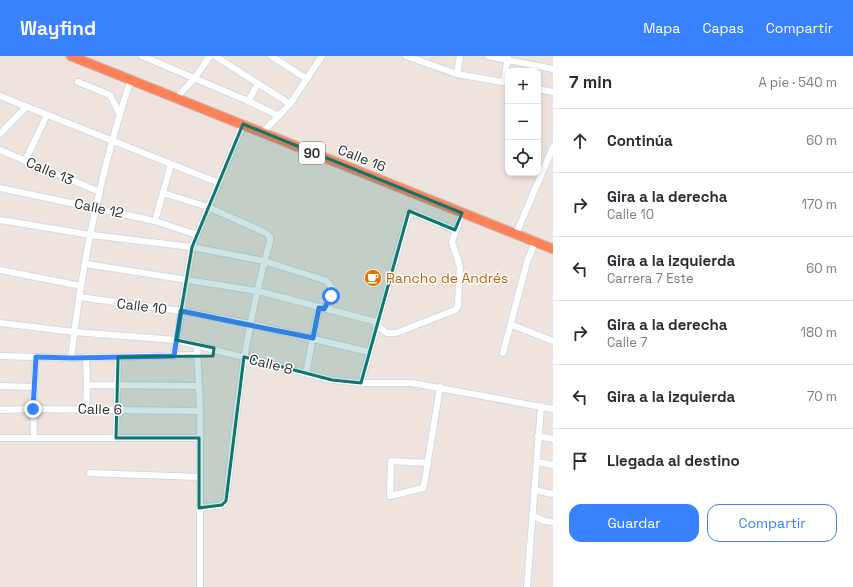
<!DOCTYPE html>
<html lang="es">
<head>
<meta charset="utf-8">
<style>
  :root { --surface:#fff; --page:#f2f2f3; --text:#2b2b33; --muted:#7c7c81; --line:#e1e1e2; --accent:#3982ff }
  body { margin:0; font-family:"Space Grotesk",sans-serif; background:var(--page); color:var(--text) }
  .controls { position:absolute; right:12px; top:12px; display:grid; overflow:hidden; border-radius:8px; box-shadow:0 2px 6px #0003 }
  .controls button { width:36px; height:36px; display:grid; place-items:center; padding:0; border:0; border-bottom:1px solid var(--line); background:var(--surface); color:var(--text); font:20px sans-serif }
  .stop { position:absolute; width:12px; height:12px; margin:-9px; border:3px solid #3982ff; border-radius:50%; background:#fff }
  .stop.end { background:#3982ff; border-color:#fff; box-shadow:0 1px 4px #0008 }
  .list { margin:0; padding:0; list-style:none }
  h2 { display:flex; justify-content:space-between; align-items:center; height:52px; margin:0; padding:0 16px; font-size:17px }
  h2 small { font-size:13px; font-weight:400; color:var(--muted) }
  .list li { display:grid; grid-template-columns:26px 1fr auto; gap:12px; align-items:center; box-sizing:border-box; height:64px; padding:0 16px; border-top:1px solid var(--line) }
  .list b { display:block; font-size:15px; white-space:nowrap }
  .list p { margin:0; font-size:13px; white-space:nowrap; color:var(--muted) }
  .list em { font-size:13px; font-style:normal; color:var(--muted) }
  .actions { display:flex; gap:8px; padding:12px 16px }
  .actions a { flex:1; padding:9px 0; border:1px solid var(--accent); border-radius:12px; text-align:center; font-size:14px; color:var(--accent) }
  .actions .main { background:var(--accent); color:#fff }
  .icon { flex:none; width:22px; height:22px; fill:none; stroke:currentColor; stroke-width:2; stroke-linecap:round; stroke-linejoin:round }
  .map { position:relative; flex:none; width:553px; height:531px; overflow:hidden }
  header { display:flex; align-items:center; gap:24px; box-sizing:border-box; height:56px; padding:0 20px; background:var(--accent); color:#fff }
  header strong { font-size:19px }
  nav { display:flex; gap:22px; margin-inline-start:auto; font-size:14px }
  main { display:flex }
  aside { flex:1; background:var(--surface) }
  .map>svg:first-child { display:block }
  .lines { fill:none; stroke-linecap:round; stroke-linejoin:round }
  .minor-casing { stroke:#d2d9e6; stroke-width:8 }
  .highway-casing { stroke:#c4c4c4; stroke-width:11 }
  .minor { stroke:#fff; stroke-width:6 }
  .highway { stroke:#ff8157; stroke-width:9 }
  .route { stroke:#3982ff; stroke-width:5 }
  .marked { fill:#0f766e; fill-opacity:0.2; stroke:#0f766e; stroke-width:3; stroke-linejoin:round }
  .labels { text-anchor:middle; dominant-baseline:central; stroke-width:3; stroke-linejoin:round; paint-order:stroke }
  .shield { fill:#fff; stroke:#6b6b6b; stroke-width:1 }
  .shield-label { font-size:13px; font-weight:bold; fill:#2c2c2c }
  .street-label { font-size:14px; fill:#2c2c2c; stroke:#fff }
  .food-label { font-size:14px; fill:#c56008; stroke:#fff; text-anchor:start }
</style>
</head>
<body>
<header>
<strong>Wayfind</strong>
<nav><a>Mapa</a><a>Capas</a><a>Compartir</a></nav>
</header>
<main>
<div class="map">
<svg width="553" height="531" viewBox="0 0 553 531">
  <rect width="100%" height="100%" fill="#efe4dd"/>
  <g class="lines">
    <defs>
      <g id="minor">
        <path d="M 142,0 L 248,45 L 279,60"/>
        <path d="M 215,0 L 290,48"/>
        <path d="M 271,0 L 307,23"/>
        <path d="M 406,0 L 457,18 L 508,27"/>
        <path d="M 488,0 L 553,13"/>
        <path d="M 457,18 L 460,0"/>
        <path d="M 78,26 L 110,39 L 120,59"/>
        <path d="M 504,26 L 508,0"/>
        <path d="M 538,33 L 553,36"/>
        <path d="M 0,40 L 219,127"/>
        <path d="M 177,41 L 194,23 L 210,0"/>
        <path d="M 248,45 L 258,28"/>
        <path d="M 263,76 L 290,48 L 322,0"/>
        <path d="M 0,78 L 26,51"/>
        <path d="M 0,94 L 100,136"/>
        <path d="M 25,105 L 47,59"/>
        <path d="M 0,132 L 155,165 L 197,179"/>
        <path d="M 163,137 L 208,151 L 266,177 L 270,181 L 270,186 C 245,271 236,358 226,445 L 222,449 L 199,452"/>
        <path d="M 0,164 L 91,179 L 192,191 L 264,205 L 327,225 L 332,232 L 331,240 L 324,253"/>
        <path d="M 155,165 L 171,108"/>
        <path d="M 516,178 L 553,91"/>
        <path d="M 86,208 L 258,235 L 377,266"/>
        <path d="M 0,214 L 81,230"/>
        <path d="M 79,241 L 181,255 L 250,268 L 369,296"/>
        <path d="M 0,267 L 74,276 L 176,284 L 332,324 L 361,327 L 412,327 L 553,353"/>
        <path d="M 376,269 L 387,277 L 396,277 L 455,254 L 458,250 L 460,211 L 452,186 L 462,157"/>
        <path d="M 512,269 L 553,285"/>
        <path d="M 197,288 L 200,355 L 200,531"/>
        <path d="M 503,297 L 527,206 L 535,186"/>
        <path d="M 0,300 L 71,302 L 197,299"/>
        <path d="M 174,300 L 192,191 L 243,68"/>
        <path d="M 86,301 L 87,329 L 198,330"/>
        <path d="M 71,302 C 82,208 101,113 131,23"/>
        <path d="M 306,317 L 319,252"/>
        <path d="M 361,327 L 408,159 L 414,157 L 455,174"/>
        <path d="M 0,330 L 34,331"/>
        <path d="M 86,353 L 87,329"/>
        <path d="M 0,354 L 33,353 L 200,355"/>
        <path d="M 538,380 L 553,383"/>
        <path d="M 34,381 L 33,353 L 36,301"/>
        <path d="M 0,382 L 199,382"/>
        <path d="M 116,382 L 118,301"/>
        <path d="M 537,406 L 553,409"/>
        <path d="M 428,407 L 391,405 L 390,440 L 423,432 L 424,429 L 440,331"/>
        <path d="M 90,417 L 199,421"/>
        <path d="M 534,434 L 553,438"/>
        <path d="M 532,459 L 544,465 L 553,466"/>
        <path d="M 527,531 L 541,350"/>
      </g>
      <path id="highway" d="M 71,0 L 553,193"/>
    </defs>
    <use href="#minor" class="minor-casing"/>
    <use href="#highway" class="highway-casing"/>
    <use href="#minor" class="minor"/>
    <use href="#highway" class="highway"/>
  </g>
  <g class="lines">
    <path class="route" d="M 33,353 L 36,301 L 72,302 L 174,300 L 181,255 L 313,282 L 319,252 L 324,253 L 331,240"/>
  </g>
  <path class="marked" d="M 243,68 L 462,157 L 455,174 L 409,155 L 361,327 L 332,324 L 244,301 L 226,445 L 222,449 L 199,452 L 199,382 L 116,382 L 118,301 L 213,300 L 214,292 L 176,284 L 192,191 Z"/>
  <defs>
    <symbol id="cafe-disc" viewBox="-11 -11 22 22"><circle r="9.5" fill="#e8710a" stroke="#fff"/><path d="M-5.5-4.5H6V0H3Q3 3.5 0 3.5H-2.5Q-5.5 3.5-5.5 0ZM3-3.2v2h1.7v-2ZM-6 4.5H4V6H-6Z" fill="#fff"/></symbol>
  </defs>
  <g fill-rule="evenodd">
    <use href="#cafe-disc" x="363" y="212" width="20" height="20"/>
  </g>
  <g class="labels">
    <rect class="shield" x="299" y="86" width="26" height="22" rx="3"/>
    <g class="shield-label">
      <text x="312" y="97">90</text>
    </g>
    <g class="street-label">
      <text transform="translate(362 102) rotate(22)">Calle 16</text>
      <text transform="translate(50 115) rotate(23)">Calle 13</text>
      <text transform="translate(99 152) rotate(12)">Calle 12</text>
      <text transform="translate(142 250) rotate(7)">Calle 10</text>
      <text transform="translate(271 308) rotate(14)">Calle 8</text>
      <text transform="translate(100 353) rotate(1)">Calle 6</text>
    </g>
    <g class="food-label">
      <text x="386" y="222">Rancho de Andrés</text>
    </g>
  </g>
</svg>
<div class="controls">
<button>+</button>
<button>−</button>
<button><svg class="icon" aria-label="locate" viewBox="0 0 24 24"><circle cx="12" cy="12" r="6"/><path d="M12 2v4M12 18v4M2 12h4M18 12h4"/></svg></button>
</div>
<div class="stop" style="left:331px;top:240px"></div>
<div class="stop end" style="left:33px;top:353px"></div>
</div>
<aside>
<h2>7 min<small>A pie · 540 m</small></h2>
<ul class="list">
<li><svg class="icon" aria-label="ahead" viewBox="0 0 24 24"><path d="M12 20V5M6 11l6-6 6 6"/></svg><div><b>Continúa</b></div><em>60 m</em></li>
<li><svg class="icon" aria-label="right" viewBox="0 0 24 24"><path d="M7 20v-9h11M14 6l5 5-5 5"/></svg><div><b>Gira a la derecha</b><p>Calle 10</p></div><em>170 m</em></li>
<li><svg class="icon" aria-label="left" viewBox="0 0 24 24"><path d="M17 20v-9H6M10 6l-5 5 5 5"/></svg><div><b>Gira a la izquierda</b><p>Carrera 7 Este</p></div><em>60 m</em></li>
<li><svg class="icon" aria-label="right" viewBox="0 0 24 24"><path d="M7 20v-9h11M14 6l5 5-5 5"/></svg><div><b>Gira a la derecha</b><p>Calle 7</p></div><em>180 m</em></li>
<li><svg class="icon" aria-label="left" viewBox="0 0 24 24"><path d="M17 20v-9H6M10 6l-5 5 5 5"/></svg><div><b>Gira a la izquierda</b></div><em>70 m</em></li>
<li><svg class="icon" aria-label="arrive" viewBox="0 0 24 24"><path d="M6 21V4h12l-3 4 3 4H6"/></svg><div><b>Llegada al destino</b></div></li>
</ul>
<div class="actions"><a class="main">Guardar</a><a>Compartir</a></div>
</aside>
</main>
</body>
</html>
